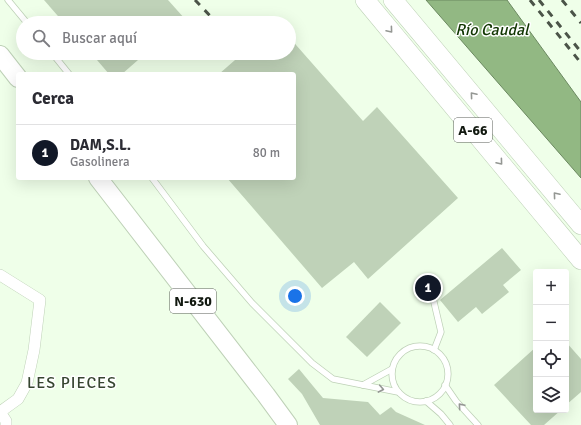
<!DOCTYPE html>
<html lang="es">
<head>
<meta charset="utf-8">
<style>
  :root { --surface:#fff; --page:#f2f2f3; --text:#2b2b33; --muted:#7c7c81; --line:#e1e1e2; --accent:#111827 }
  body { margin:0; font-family:Signika,sans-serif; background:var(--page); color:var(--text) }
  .controls { position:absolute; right:12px; bottom:12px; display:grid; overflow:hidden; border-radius:4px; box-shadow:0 4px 16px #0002 }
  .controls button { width:36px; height:36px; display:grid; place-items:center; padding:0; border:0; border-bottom:1px solid var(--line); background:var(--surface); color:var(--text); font:20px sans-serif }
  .you { position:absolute; left:295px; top:296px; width:14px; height:14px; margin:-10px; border:3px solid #fff; border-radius:50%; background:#1a73e8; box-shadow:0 0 0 6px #1a73e833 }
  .badge { display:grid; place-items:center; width:26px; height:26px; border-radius:50%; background:var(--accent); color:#fff; font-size:13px; font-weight:700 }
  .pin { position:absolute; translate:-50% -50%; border:2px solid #fff; box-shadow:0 1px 4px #0006 }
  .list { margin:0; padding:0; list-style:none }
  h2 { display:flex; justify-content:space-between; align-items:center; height:52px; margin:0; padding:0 16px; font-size:17px }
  h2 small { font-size:13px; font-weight:400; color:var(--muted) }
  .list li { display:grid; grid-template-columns:26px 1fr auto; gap:12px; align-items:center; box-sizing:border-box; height:56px; padding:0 16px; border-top:1px solid var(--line) }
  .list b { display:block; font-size:15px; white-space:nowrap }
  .list p { margin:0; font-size:13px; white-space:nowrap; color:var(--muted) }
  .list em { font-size:13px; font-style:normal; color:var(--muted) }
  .icon { flex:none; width:22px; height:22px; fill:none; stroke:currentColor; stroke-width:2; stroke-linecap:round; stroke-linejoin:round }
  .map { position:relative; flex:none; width:581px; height:425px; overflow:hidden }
  .search { position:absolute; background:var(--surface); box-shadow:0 4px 16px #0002; left:16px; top:16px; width:280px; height:44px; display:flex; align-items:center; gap:10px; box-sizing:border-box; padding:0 14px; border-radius:22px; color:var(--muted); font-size:15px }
  .panel { position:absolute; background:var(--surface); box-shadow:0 4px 16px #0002; left:16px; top:72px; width:280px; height:108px; border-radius:4px }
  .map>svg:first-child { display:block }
  .water { fill:#92b883; stroke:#6b8860 }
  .building { fill:#bfd2b8 }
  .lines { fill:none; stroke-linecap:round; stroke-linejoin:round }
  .service-casing { stroke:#bed1b7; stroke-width:7 }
  .minor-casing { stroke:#bed1b7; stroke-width:12 }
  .trunk-casing { stroke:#bed1b7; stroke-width:20 }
  .motorway-casing { stroke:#bed1b7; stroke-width:20 }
  .service { stroke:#fff; stroke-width:5.5 }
  .minor { stroke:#fff; stroke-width:11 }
  .trunk { stroke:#fff; stroke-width:18 }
  .motorway { stroke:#fff; stroke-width:19 }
  .rail { stroke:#4b5448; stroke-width:3; stroke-dasharray:7 7; stroke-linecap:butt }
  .oneway { stroke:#949793 }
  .labels { text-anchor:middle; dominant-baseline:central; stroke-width:3; stroke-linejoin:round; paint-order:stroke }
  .shield { fill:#fff; stroke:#585d57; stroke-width:1 }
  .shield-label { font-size:14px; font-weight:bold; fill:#11180f }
  .water-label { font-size:16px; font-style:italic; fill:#103500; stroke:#fff }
  .neighbourhood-label { font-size:16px; letter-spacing:1px; fill:#364530; stroke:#fff }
</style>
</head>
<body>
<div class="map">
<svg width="581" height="425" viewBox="0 0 581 425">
  <rect width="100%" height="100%" fill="#efffe9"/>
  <path class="water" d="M 426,0 L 507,0 L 581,102 L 581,178 Z"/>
  <g class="building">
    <path d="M 44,0 L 168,0 L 185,19 L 180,23 L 64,23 Z"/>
    <path d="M 289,37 L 363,121 L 377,107 L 458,198 L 368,279 L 354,262 L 322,288 L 227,178 L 294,178 L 294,74 L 219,74 L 243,53 L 289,53 Z"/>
    <path d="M 91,53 L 146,53 L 122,74 L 109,74 Z"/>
    <path d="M 502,248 L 521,270 L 503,285 L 509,292 L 482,314 L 476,307 L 458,322 L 440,300 Z"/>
    <path d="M 423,276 L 431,280 L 437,280 L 434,294 L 430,295 L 429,297 L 419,296 Z"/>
    <path d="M 380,302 L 401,323 L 367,357 L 346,337 Z"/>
    <path d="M 566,342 L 581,359 L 581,392 L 566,405 Z"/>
    <path d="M 536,347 L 536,410 L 561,410 L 544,425 L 531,425 L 494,385 Z"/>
    <path d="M 299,369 L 313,386 L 323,398 L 368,402 L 380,415 L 391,407 L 396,412 L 425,425 L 320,425 L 302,394 L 288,379 Z"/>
  </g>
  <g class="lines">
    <defs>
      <g id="service">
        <path d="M 8,0 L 27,23"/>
        <path d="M 52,53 L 69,74"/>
        <path d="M 152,178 L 203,246 L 252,303 L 312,363 L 333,379 L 398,392"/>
        <path d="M 433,298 L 441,332 L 434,350"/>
        <circle cx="420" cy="374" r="28"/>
        <path d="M 363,385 L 392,369"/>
        <path d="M 445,385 L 456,401 L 478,425"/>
        <path d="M 426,401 L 441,414 L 450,425"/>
      </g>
      <g id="minor">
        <path d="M 0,275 L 40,300 L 34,350 L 27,383 L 18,399 L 0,412"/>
        <path d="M 0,412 L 6,421 L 6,425"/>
      </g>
      <g id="trunk">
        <path d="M 0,55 L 18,78"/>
        <path d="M 98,178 L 266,395 L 288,425"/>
      </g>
      <g id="motorway">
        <path d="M 365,0 L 581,260"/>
        <path d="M 393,0 L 581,225"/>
      </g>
    </defs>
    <use href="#service" class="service-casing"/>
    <use href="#minor" class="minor-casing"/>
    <use href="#trunk" class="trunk-casing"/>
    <use href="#motorway" class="motorway-casing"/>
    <use href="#service" class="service"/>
    <use href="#minor" class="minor"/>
    <use href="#trunk" class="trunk"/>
    <use href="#motorway" class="motorway"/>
    <g class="rail">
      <path d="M 195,0 L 217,23"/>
      <path d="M 530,0 L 581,63"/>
      <path d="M 539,0 L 581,52"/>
      <path d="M 562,0 L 581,23"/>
    </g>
  </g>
  <defs><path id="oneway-chevron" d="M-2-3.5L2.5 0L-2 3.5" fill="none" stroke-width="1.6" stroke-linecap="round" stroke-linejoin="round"/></defs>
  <g class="oneway">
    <use href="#oneway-chevron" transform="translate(390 30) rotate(50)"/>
    <use href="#oneway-chevron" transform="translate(473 95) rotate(-130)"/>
    <use href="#oneway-chevron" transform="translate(500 162) rotate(50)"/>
    <use href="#oneway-chevron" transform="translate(556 195) rotate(-130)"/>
    <use href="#oneway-chevron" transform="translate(381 389) rotate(11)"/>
    <use href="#oneway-chevron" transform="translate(461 406) rotate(-131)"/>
  </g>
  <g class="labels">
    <g class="shield">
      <rect x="454" y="118" width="38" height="24" rx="3"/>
      <rect x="170" y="289" width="46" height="24" rx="3"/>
    </g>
    <g class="shield-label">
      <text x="473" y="130">A-66</text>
      <text x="193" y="301">N-630</text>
    </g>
    <g class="water-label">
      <text x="492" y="30">Río Caudal</text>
    </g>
    <g class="neighbourhood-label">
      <text x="72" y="383">LES PIECES</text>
    </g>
  </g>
</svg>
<div class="controls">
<button>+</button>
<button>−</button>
<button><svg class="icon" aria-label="locate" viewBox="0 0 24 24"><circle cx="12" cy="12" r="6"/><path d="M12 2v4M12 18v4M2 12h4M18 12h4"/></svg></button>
<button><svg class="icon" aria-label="layers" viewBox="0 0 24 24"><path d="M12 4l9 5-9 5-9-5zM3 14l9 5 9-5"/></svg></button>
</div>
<div class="you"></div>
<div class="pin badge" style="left:428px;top:288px">1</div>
<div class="search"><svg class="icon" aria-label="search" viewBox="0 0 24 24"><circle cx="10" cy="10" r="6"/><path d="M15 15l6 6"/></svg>Buscar aquí</div>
<section class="panel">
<h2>Cerca<small></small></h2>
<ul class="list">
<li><span class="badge">1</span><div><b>DAM,S.L.</b><p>Gasolinera</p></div><em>80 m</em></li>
</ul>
</section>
</div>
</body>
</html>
